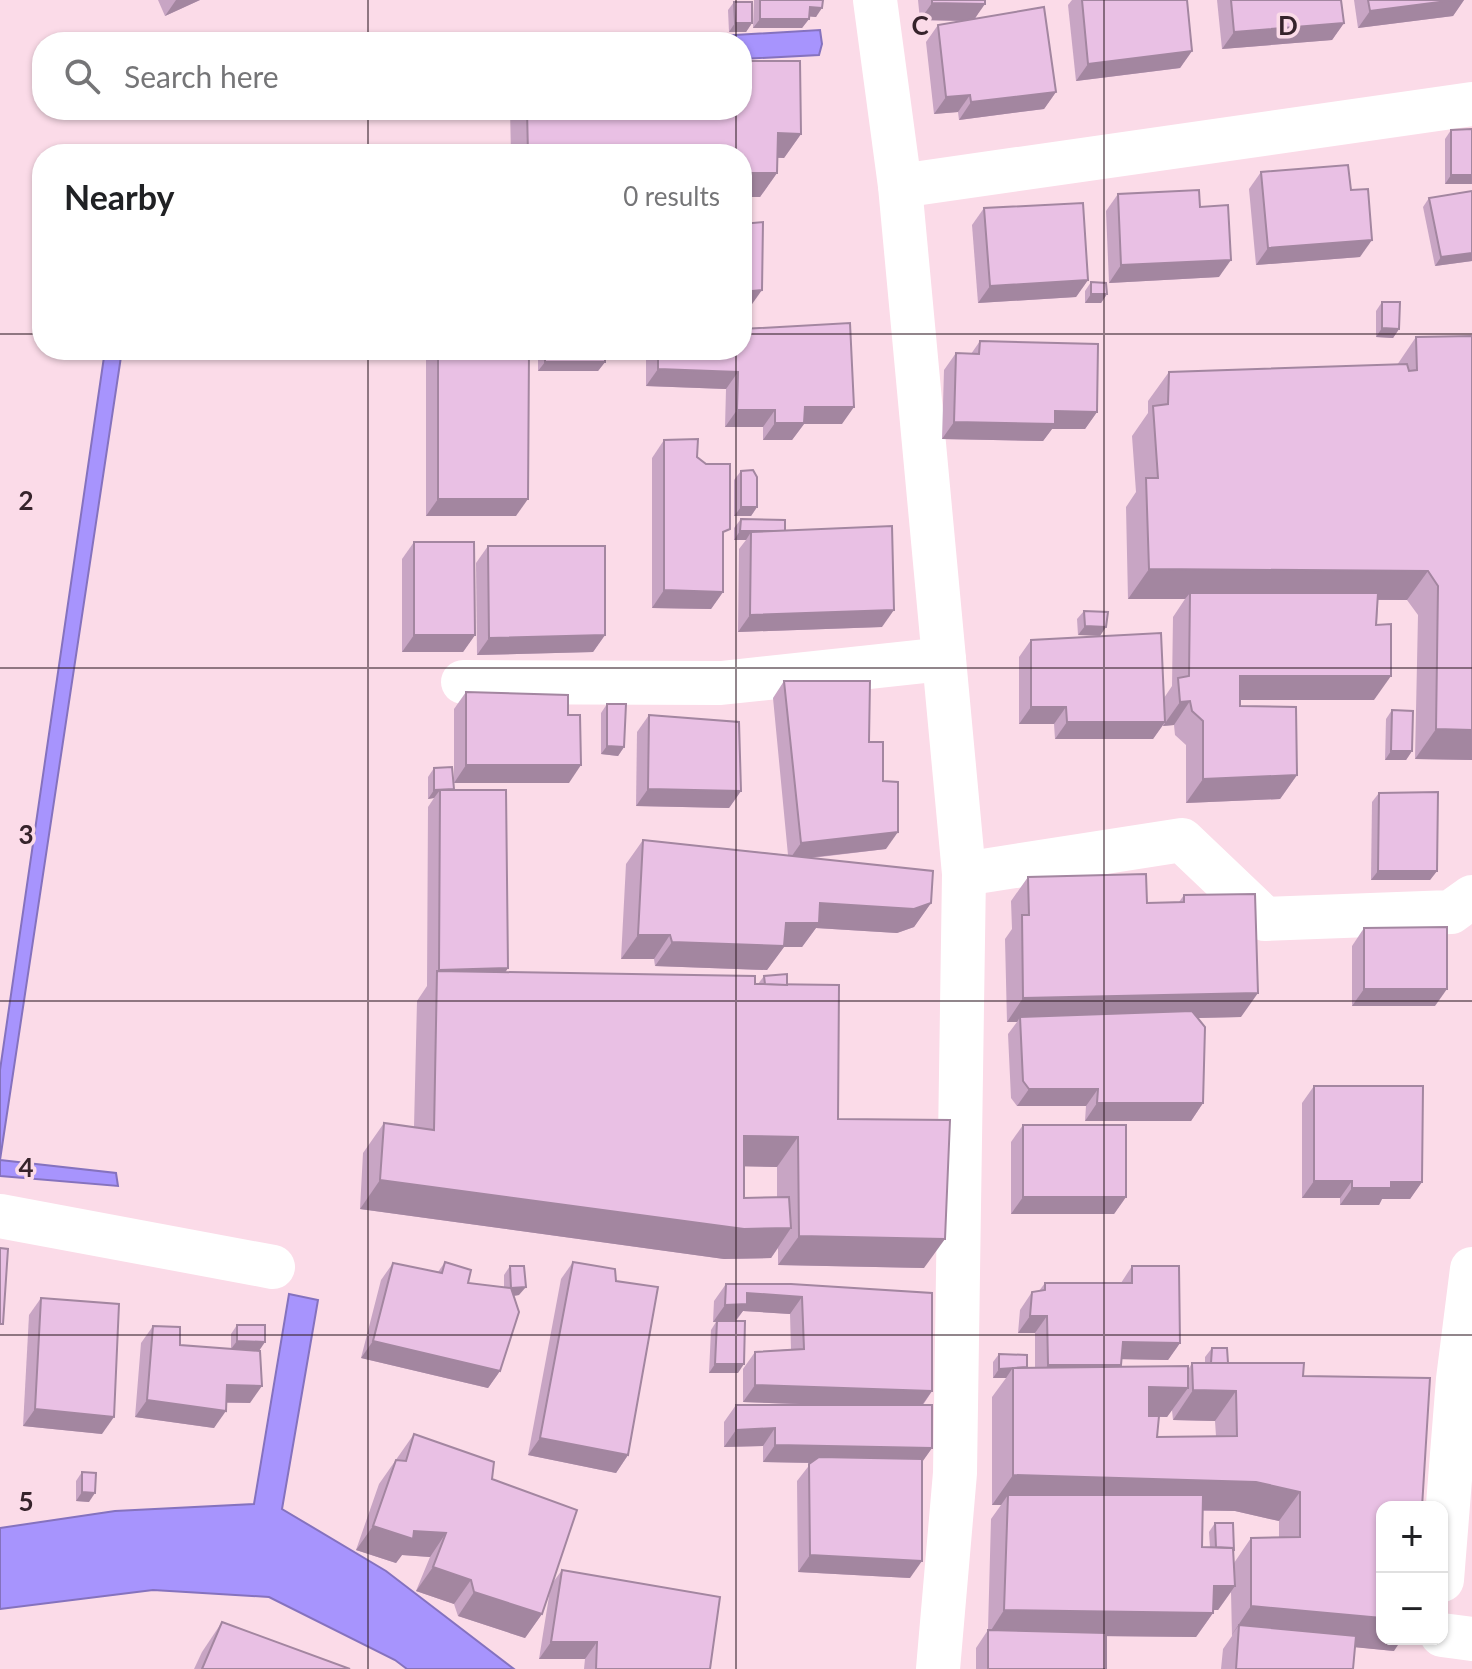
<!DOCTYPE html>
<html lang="en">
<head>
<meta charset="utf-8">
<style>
  :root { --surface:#fff; --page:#f6f6f6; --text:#202124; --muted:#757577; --line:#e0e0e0 }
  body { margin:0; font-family:Lato,sans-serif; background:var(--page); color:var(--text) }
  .controls { position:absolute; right:24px; bottom:24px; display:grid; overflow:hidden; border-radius:16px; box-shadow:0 2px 6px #0004 }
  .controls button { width:72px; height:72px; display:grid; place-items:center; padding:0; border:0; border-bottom:2px solid var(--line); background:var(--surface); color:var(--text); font:40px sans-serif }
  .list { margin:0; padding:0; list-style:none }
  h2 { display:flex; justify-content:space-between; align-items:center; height:104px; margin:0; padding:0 32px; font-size:34px }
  h2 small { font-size:26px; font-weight:400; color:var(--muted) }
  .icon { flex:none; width:44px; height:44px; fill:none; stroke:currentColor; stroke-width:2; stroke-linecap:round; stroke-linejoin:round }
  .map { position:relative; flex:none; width:1472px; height:1669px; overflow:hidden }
  .search { position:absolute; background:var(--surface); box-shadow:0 2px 6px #0004; left:32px; top:32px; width:720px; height:88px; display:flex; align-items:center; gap:20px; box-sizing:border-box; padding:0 28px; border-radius:32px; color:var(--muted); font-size:30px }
  .panel { position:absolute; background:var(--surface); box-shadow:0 2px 6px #0004; left:32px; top:144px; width:720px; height:216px; border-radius:32px }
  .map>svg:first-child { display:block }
  .water { fill:#a794fd; stroke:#8572be; stroke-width:2 }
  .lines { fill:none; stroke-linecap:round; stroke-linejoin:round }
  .minor { stroke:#fff; stroke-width:44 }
  .wall { fill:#c8a5c4; fill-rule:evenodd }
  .shaded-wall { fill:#a386a0 }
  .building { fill:#e9c0e4; stroke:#a386a0; stroke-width:2 }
  .grid { fill:none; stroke:#36232b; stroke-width:2; stroke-opacity:0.55 }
  .grid-label { font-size:26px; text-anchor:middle; font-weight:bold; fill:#36232b; stroke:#fbdbe8; stroke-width:7; stroke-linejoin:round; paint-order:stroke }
</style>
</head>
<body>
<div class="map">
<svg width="1472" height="1669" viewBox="0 0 1472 1669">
  <rect width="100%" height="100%" fill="#fbdbe8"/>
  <g class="water">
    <path d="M 820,30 L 822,44 L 819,55 L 742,59 L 742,42 L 615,42 Z"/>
    <path d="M 105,350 L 122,350 L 0,1160 L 116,1173 L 118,1186 L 0,1176 L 0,1070 Z"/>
    <path d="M 289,1294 L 318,1300 L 282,1509 L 386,1571 L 514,1669 L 407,1669 L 395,1660 L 269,1597 L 153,1590 L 0,1609 L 0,1528 L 115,1511 L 254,1504 Z"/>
  </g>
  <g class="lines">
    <g class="minor">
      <path d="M 875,0 L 900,186 L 964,874 L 955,1473 L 938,1669"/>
      <path d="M 900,186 L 1472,104"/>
      <path d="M 463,682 L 721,683 L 944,659"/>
      <path d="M 964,874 L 1182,840 L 1265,919 L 1451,912 L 1472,897"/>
      <path d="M 0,1216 L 273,1267"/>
      <path d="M 1442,1580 L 1458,1379 L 1472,1269"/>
      <path d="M 1442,1635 L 1472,1639"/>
    </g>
  </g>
  <g class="wall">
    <path d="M 158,0 L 200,0 L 165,16 Z"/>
    <path d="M 754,0 L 823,0 L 816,17 L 809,16 L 809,19 L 802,28 L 753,28 Z"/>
    <path d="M 918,0 L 985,0 L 975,19 L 1056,92 L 1044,109 L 959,120 L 958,112 L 934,114 L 926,42 L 938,25 L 960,21 L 920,20 Z"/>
    <path d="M 1072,0 L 1187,0 L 1192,51 L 1180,68 L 1076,81 L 1068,5 Z"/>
    <path d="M 1217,0 L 1341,0 L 1344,23 L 1332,40 L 1222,49 Z"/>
    <path d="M 1354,0 L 1464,0 L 1453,16 L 1358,28 Z"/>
    <path d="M 734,2 L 752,23 L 746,32 L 729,32 L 728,10 Z"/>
    <path d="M 510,110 L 742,110 L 801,134 L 784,158 L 777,158 L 777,173 L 760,197 L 742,154 L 511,154 Z"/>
    <path d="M 1451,130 L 1472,184 L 1445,184 L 1445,139 Z"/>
    <path d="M 1261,172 L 1360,257 L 1256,265 L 1249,189 Z"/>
    <path d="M 1472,191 L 1472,261 L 1435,266 L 1423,207 L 1429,198 Z"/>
    <path d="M 1118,194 L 1219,277 L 1109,283 L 1106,211 Z"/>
    <path d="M 984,208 L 1088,280 L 1076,297 L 978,303 L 972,225 Z"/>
    <path d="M 1091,282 L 1107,294 L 1101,303 L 1085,303 L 1085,291 Z"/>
    <path d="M 1382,302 L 1399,329 L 1393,338 L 1376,337 L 1376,311 Z"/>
    <path d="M 1416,337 L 1472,760 L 1415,759 L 1418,615 L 1407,600 L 1378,600 L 1374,700 L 1240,700 L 1240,706 L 1297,775 L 1280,799 L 1186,803 L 1186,745 L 1175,735 L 1174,725 L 1163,726 L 1163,725 L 1153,739 L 1055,739 L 1054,724 L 1019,724 L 1019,657 L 1031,640 L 1164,698 L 1172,686 L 1173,617 L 1185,599 L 1128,599 L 1126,507 L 1136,492 L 1132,436 L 1148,413 L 1148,401 L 1169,372 L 1397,365 Z"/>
    <path d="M 980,341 L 1097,412 L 1085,429 L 1052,429 L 1043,441 L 942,439 L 944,370 L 956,353 L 971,354 Z"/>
    <path d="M 430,350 L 529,350 L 516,516 L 426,516 L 426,356 Z"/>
    <path d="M 542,350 L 605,350 L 605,362 L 598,371 L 538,371 L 538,355 Z"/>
    <path d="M 646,350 L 742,350 L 842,424 L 804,424 L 792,440 L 763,440 L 763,427 L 725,427 L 726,389 L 646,386 Z"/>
    <path d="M 664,440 L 697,457 L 723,539 L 723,592 L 711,609 L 652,608 L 652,458 Z"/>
    <path d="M 741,471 L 757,507 L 751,516 L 734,516 L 734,480 Z"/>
    <path d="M 741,519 L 785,531 L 882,627 L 738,632 L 739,549 L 746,540 L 734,540 L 734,528 Z"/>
    <path d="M 414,542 L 475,635 L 463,652 L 402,652 L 402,559 Z"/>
    <path d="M 488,546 L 605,635 L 593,652 L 477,655 L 476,563 Z"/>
    <path d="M 1084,611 L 1108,612 L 1078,635 L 1077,619 Z"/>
    <path d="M 784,681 L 869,742 L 883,781 L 886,849 L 812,858 L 931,903 L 914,927 L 897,933 L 816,928 L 802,947 L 784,947 L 767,970 L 655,966 L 654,959 L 621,959 L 626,864 L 643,840 L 788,855 L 773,698 Z"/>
    <path d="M 466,692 L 569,783 L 454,783 L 454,709 Z"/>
    <path d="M 607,704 L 624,747 L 618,756 L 601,754 L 601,713 Z"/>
    <path d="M 1392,710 L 1412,751 L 1406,760 L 1385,760 L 1386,719 Z"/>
    <path d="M 649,715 L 741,791 L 729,808 L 636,806 L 637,732 Z"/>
    <path d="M 434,768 L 453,790 L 508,968 L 505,972 L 755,984 L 758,984 L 764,976 L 787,985 L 838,1119 L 924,1268 L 778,1265 L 778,1248 L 771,1258 L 724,1259 L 360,1209 L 363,1153 L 384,1123 L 414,1127 L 417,1001 L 427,986 L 428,807 L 434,798 L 428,799 L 428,777 ZM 744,1166 L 777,1167 L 777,1197 L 744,1198 Z"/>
    <path d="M 1379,793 L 1437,871 L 1430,880 L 1371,880 L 1372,802 Z"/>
    <path d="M 1028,877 L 1147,903 L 1179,902 L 1184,895 L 1241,1017 L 1198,1018 L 1203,1103 L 1191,1121 L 1085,1121 L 1086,1106 L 1017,1106 L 1011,1098 L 1008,1034 L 1017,1022 L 1007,1022 L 1005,939 L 1012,929 L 1011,901 Z"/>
    <path d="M 1364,928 L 1435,1006 L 1352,1006 L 1352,946 Z"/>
    <path d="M 1314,1086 L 1422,1182 L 1410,1199 L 1382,1199 L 1379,1205 L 1340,1205 L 1340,1198 L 1302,1198 L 1302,1103 Z"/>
    <path d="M 1023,1125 L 1126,1197 L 1114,1214 L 1011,1214 L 1011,1142 Z"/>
    <path d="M 445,1262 L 468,1283 L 504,1287 L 504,1275 L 510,1266 L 519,1295 L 514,1296 L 500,1371 L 488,1388 L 361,1358 L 381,1280 L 393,1263 L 438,1272 Z"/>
    <path d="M 573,1262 L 628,1455 L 616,1473 L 528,1455 L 561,1279 Z"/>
    <path d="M 1132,1266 L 1180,1343 L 1168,1360 L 1122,1359 L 1120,1367 L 1188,1370 L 1192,1363 L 1205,1363 L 1205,1357 L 1212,1348 L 1228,1363 L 1303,1376 L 1394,1651 L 1355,1647 L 1353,1669 L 1221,1669 L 1223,1649 L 1232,1636 L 1231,1592 L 1218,1610 L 1213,1610 L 1213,1613 L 1196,1637 L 1106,1636 L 1106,1669 L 976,1669 L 976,1648 L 988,1630 L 991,1519 L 1001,1505 L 992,1505 L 992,1397 L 1006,1378 L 993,1378 L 993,1362 L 999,1354 L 1027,1367 L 1035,1367 L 1035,1333 L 1018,1333 L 1020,1310 L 1032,1292 L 1039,1291 L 1045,1283 L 1121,1283 ZM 1172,1410 L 1173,1420 L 1215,1421 L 1216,1436 L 1157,1437 L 1159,1417 L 1167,1417 ZM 1203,1511 L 1235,1511 L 1279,1521 L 1279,1537 L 1251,1538 L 1234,1563 L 1233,1553 L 1215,1523 L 1209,1532 L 1210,1547 L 1202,1547 Z"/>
    <path d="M 726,1284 L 791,1284 L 932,1391 L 923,1405 L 932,1448 L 922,1462 L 910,1578 L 798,1572 L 797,1481 L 811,1463 L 763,1462 L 763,1446 L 724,1447 L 724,1422 L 736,1405 L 819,1405 L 743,1402 L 743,1369 L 755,1352 L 791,1349 L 790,1314 L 743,1311 L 736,1321 L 738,1373 L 709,1373 L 711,1330 L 716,1322 L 713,1322 L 714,1301 Z"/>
    <path d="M 41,1298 L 102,1434 L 23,1426 L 29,1315 Z"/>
    <path d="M 237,1325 L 259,1351 L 250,1403 L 227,1403 L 214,1428 L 135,1417 L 141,1343 L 153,1326 L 180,1345 L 231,1349 L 231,1334 Z"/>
    <path d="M 414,1434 L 492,1479 L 551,1585 L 562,1570 L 710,1669 L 584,1669 L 585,1659 L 539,1659 L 550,1590 L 542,1614 L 525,1638 L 458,1616 L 454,1604 L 416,1591 L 430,1557 L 402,1555 L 396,1563 L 356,1550 L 379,1484 Z"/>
    <path d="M 82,1472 L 89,1502 L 76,1501 L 76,1481 Z"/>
    <path d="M 222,1622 L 350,1669 L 194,1669 L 202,1652 Z"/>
  </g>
  <g class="shaded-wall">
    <path d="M 176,0 L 200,0 L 165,16 Z"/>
    <path d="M 1455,0 L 1464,0 L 1453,16 L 1358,28 L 1370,11 Z"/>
    <path d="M 932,3 L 985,4 L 973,21 L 920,20 Z"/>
    <path d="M 810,7 L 822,8 L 816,17 L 803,16 Z"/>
    <path d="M 760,19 L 809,19 L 802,28 L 753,28 Z"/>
    <path d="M 735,23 L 752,23 L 746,32 L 729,32 Z"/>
    <path d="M 1344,23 L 1332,40 L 1222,49 L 1234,32 Z"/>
    <path d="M 1192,51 L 1180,68 L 1076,81 L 1088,64 Z"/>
    <path d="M 1056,92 L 1044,109 L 959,120 L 971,102 Z"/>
    <path d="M 970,95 L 958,112 L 934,114 L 946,97 Z"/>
    <path d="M 452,110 L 474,110 L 472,112 L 451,111 Z"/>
    <path d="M 778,133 L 801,134 L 784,158 L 761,157 Z"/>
    <path d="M 742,173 L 777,173 L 760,197 L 742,197 Z"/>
    <path d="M 1451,175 L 1472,175 L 1472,184 L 1445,184 Z"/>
    <path d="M 1372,240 L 1360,257 L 1256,265 L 1268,248 Z"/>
    <path d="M 1472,253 L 1472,261 L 1435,266 L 1441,257 Z"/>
    <path d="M 1231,260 L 1219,277 L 1109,283 L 1121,265 Z"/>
    <path d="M 1088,280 L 1076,297 L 978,303 L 990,286 Z"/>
    <path d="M 762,290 L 750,307 L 742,308 L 742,292 Z"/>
    <path d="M 1091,294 L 1107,294 L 1101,303 L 1085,303 Z"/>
    <path d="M 1382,328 L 1399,329 L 1393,338 L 1376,337 Z"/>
    <path d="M 545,362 L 605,362 L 598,371 L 538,371 Z"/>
    <path d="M 658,369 L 738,372 L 726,389 L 646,386 Z"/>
    <path d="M 805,407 L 854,407 L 842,424 L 804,424 L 792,440 L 763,440 L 775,423 Z"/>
    <path d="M 737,410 L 775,410 L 763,427 L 725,427 Z"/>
    <path d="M 1055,411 L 1097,412 L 1085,429 L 1052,429 L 1043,441 L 942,439 L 954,422 Z"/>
    <path d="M 438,499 L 528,499 L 516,516 L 426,516 Z"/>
    <path d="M 741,507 L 757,507 L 751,516 L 734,516 Z"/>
    <path d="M 740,531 L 785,531 L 751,532 L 746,540 L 734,540 Z"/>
    <path d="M 1149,569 L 1428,571 L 1407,600 L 1190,599 L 1190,593 L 1185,599 L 1128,599 Z"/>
    <path d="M 664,590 L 723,592 L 711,609 L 652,608 Z"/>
    <path d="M 894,610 L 882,627 L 738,632 L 750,615 Z"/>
    <path d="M 1085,626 L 1106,627 L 1100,636 L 1078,635 Z"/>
    <path d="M 414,635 L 475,635 L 463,652 L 402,652 Z"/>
    <path d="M 605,635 L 593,652 L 477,655 L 489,638 Z"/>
    <path d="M 1240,676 L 1391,676 L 1374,700 L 1224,700 Z"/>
    <path d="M 1190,701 L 1174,725 L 1163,726 L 1180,702 Z"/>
    <path d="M 1031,707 L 1066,707 L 1054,724 L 1019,724 Z"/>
    <path d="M 1067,722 L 1165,722 L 1153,739 L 1055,739 Z"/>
    <path d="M 1436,729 L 1472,730 L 1472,760 L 1415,759 Z"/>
    <path d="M 607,746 L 624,747 L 618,756 L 601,754 Z"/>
    <path d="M 1391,751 L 1412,751 L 1406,760 L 1385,760 Z"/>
    <path d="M 466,765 L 581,765 L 569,783 L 454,783 Z"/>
    <path d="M 1297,775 L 1280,799 L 1186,803 L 1203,779 Z"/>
    <path d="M 454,789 L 448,798 L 440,790 L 434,798 L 428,799 L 434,790 Z"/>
    <path d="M 648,789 L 741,791 L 729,808 L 636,806 Z"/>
    <path d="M 898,832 L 886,849 L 789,860 L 801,843 Z"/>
    <path d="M 1378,871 L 1437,871 L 1430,880 L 1371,880 Z"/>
    <path d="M 820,903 L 931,903 L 914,927 L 897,933 L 816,928 L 802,947 L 784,947 L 767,970 L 655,966 L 672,942 L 786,923 Z"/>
    <path d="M 638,935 L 670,935 L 654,959 L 621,959 Z"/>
    <path d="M 508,968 L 496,986 L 437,971 L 439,970 Z"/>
    <path d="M 1364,989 L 1447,989 L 1435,1006 L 1352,1006 Z"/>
    <path d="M 1258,993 L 1241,1017 L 1021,1022 L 1020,1017 L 1017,1022 L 1007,1022 L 1023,998 Z"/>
    <path d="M 1029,1089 L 1098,1089 L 1086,1106 L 1017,1106 Z"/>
    <path d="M 1097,1103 L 1203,1103 L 1191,1121 L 1085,1121 Z"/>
    <path d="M 744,1136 L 798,1137 L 777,1167 L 724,1166 Z"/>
    <path d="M 380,1180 L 791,1228 L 771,1258 L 724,1259 L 360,1209 Z"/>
    <path d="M 1314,1181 L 1352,1181 L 1340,1198 L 1302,1198 Z"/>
    <path d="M 1391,1182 L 1422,1182 L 1410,1199 L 1382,1199 L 1379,1205 L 1340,1205 L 1352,1188 Z"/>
    <path d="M 1023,1197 L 1126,1197 L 1114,1214 L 1011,1214 Z"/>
    <path d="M 799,1236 L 945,1239 L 924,1268 L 778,1265 Z"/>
    <path d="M 526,1287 L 519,1295 L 505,1297 L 511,1288 Z"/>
    <path d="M 747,1293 L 802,1297 L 790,1314 L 743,1311 L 735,1321 L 713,1322 L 725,1305 Z"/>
    <path d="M 1030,1316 L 1047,1316 L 1035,1333 L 1018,1333 Z"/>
    <path d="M 237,1341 L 265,1342 L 259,1351 L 231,1349 Z"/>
    <path d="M 373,1341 L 500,1371 L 488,1388 L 361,1358 Z"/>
    <path d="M 1123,1342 L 1180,1343 L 1168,1360 L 1111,1359 Z"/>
    <path d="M 715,1364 L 744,1364 L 738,1373 L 709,1373 Z"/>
    <path d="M 1048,1365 L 1121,1365 L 1109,1382 L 1036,1382 Z"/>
    <path d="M 999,1369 L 1012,1369 L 1006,1378 L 993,1378 Z"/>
    <path d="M 227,1385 L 262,1386 L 250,1403 L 215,1402 Z"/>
    <path d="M 755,1385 L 932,1391 L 920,1408 L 743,1402 Z"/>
    <path d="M 1149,1387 L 1188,1388 L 1167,1417 L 1128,1416 Z"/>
    <path d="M 1193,1390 L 1236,1391 L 1215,1421 L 1173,1420 Z"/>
    <path d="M 147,1400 L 226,1411 L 214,1428 L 135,1417 Z"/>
    <path d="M 35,1409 L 114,1417 L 102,1434 L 23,1426 Z"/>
    <path d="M 775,1428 L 763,1446 L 724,1447 L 736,1430 Z"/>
    <path d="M 540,1438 L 628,1455 L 616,1473 L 528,1455 Z"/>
    <path d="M 775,1445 L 932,1448 L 920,1465 L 763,1462 Z"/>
    <path d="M 1013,1475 L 1256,1482 L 1300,1492 L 1279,1521 L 1235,1511 L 1008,1505 L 1008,1495 L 1001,1505 L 992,1505 Z"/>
    <path d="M 82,1492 L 95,1493 L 89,1502 L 76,1501 Z"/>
    <path d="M 373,1526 L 414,1531 L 446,1533 L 430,1557 L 402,1555 L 396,1563 L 356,1550 Z"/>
    <path d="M 810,1555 L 922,1561 L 910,1578 L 798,1572 Z"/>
    <path d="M 433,1567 L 471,1580 L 454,1604 L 416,1591 Z"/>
    <path d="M 1214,1586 L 1235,1586 L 1218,1610 L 1197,1610 Z"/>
    <path d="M 474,1592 L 542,1614 L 525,1638 L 458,1616 Z"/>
    <path d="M 1251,1606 L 1382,1618 L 1382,1639 L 1402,1639 L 1394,1651 L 1238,1636 L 1239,1625 L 1231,1636 Z"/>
    <path d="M 1004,1610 L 1213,1613 L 1196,1637 L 988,1635 Z"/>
    <path d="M 551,1642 L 597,1642 L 585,1659 L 539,1659 Z"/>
  </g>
  <g class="building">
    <path d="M 760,0 L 823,0 L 822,8 L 810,7 L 809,19 L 760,19 Z"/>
    <path d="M 932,0 L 985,0 L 985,4 L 932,3 Z"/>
    <path d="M 1082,0 L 1187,0 L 1192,51 L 1088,64 Z"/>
    <path d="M 1231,0 L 1341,0 L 1344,23 L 1234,32 Z"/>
    <path d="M 1368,0 L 1455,0 L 1370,11 Z"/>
    <path d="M 734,2 L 752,2 L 752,23 L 735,23 Z"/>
    <path d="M 1044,7 L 1056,92 L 971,102 L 970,95 L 946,97 L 938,25 Z"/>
    <path d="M 742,61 L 800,61 L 801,134 L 778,133 L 777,173 L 742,173 L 742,154 L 528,154 L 527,110 L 742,110 Z"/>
    <path d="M 1472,129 L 1472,175 L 1451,175 L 1451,130 Z"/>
    <path d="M 1348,165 L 1351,190 L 1368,189 L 1372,240 L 1268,248 L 1261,172 Z"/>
    <path d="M 1199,190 L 1200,207 L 1228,205 L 1231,260 L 1121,265 L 1118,194 Z"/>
    <path d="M 1472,191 L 1472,253 L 1441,257 L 1429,198 Z"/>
    <path d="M 1083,203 L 1088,280 L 990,286 L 984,208 Z"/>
    <path d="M 763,222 L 762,290 L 742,292 L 742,224 Z"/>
    <path d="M 1091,282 L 1106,283 L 1107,294 L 1091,294 Z"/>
    <path d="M 1382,302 L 1400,302 L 1399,329 L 1382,328 Z"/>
    <path d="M 850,323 L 854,407 L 805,407 L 804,423 L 775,423 L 775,410 L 737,410 L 738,372 L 658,369 L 658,350 L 742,350 L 742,329 Z"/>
    <path d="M 1472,336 L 1472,730 L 1436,729 L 1438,586 L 1428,571 L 1149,569 L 1146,478 L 1158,478 L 1153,406 L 1168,404 L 1169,372 L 1407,364 L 1409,371 L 1417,370 L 1416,337 Z"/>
    <path d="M 980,341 L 1098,344 L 1097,412 L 1055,411 L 1055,424 L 954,422 L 956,353 L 979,354 Z"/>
    <path d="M 438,350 L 529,350 L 528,499 L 438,499 Z"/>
    <rect x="545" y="350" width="60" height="12"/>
    <path d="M 698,439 L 697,457 L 706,464 L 730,464 L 730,529 L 723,532 L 723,592 L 664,590 L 664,440 Z"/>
    <path d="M 753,470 L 757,477 L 757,507 L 741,507 L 741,471 Z"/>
    <path d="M 741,519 L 785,520 L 785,531 L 740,531 Z"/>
    <path d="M 892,526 L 894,610 L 750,615 L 751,532 Z"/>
    <path d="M 414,542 L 474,542 L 475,635 L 414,635 Z"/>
    <path d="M 488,546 L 605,546 L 605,635 L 489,638 Z"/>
    <path d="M 1190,593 L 1378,593 L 1376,625 L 1391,624 L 1391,676 L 1240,676 L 1240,706 L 1296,707 L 1297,775 L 1203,779 L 1203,721 L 1192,711 L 1190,701 L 1180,702 L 1178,678 L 1189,676 Z"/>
    <path d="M 1084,611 L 1108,612 L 1106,627 L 1085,626 Z"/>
    <path d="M 1161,633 L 1165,722 L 1067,722 L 1066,707 L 1031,707 L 1031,640 Z"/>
    <path d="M 784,681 L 870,681 L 869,742 L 883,742 L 883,781 L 898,782 L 898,832 L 801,843 Z"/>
    <path d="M 466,692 L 568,695 L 568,715 L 580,715 L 581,765 L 466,765 Z"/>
    <path d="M 607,704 L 626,704 L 624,747 L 607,746 Z"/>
    <path d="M 1392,710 L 1413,711 L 1412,751 L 1391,751 Z"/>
    <path d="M 649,715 L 739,722 L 741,791 L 648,789 Z"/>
    <path d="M 452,767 L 454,789 L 434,790 L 434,768 Z"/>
    <path d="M 440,790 L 506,790 L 508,968 L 439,970 Z"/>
    <path d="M 1438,792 L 1437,871 L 1378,871 L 1379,793 Z"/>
    <path d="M 643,840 L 933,871 L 931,903 L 914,909 L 820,903 L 819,923 L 786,923 L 784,946 L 672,942 L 670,935 L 638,935 Z"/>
    <path d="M 1146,874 L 1147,903 L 1184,902 L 1184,895 L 1255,894 L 1258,993 L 1023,998 L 1022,915 L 1029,915 L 1028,877 Z"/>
    <path d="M 1447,927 L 1447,989 L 1364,989 L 1364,928 Z"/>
    <path d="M 437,971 L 755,976 L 755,984 L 839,985 L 838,1119 L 950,1120 L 945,1239 L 799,1236 L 798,1137 L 744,1136 L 744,1198 L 789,1197 L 791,1228 L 744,1229 L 380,1180 L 384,1123 L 434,1130 Z"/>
    <path d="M 787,974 L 787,985 L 765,984 L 764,976 Z"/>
    <path d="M 1192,1011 L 1205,1027 L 1203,1103 L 1097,1103 L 1098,1089 L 1029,1089 L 1023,1081 L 1020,1017 Z"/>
    <path d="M 1314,1086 L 1423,1086 L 1422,1182 L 1391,1182 L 1391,1188 L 1352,1188 L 1352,1181 L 1314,1181 Z"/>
    <rect x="1023" y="1125" width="103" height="72"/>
    <path d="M 0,1248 L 8,1249 L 3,1324 L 0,1324 Z"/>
    <path d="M 445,1262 L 471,1270 L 468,1283 L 511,1288 L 519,1312 L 500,1371 L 373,1341 L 393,1263 L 442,1273 Z"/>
    <path d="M 573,1262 L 615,1269 L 616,1281 L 658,1287 L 628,1455 L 540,1438 Z"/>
    <path d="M 510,1266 L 524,1266 L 526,1287 L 511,1288 Z"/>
    <path d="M 1132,1266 L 1179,1266 L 1180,1343 L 1123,1342 L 1121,1365 L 1048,1365 L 1047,1316 L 1030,1316 L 1032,1292 L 1045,1290 L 1045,1283 L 1132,1283 Z"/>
    <path d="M 726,1284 L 791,1284 L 932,1293 L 932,1391 L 755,1385 L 755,1352 L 804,1349 L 802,1297 L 747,1293 L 747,1304 L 725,1305 Z"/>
    <path d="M 41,1298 L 119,1304 L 114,1417 L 35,1409 Z"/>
    <path d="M 717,1321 L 745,1321 L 744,1364 L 715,1364 Z"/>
    <path d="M 237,1325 L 265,1325 L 265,1342 L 237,1341 Z"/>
    <path d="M 153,1326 L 180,1327 L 180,1345 L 260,1351 L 262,1386 L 227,1385 L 226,1411 L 147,1400 Z"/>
    <path d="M 1212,1348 L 1227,1348 L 1228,1363 L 1211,1363 Z"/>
    <path d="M 999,1354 L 1027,1355 L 1027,1367 L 999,1369 Z"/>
    <path d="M 1192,1363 L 1304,1363 L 1303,1376 L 1430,1378 L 1422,1507 L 1382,1507 L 1382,1618 L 1251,1606 L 1251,1538 L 1300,1537 L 1300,1492 L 1256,1482 L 1013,1475 L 1013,1368 L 1188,1366 L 1188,1388 L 1149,1387 L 1149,1416 L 1159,1416 L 1157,1437 L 1237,1436 L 1236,1391 L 1193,1390 Z"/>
    <path d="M 736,1405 L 932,1405 L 932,1448 L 775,1445 L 775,1428 L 736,1430 Z"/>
    <path d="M 414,1434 L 494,1462 L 492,1479 L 577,1510 L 542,1614 L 474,1592 L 471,1580 L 433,1567 L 446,1533 L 414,1531 L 413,1539 L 373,1526 L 396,1460 L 406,1461 Z"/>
    <path d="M 819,1457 L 922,1459 L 922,1561 L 810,1555 L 809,1464 Z"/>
    <path d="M 82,1472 L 96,1473 L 95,1493 L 82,1492 Z"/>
    <path d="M 1008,1495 L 1203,1495 L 1202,1547 L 1233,1548 L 1235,1586 L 1214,1586 L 1213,1613 L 1004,1610 Z"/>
    <path d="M 1215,1523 L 1233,1523 L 1234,1551 L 1233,1548 L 1216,1547 Z"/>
    <path d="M 562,1570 L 720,1597 L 710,1669 L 596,1669 L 597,1642 L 551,1642 Z"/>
    <path d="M 222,1622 L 350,1669 L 202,1669 Z"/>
    <path d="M 1239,1625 L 1356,1636 L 1353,1669 L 1236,1669 Z"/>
    <path d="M 988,1630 L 1106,1633 L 1106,1669 L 988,1669 Z"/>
  </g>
  <path class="grid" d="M 368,0 L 368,42M 736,0 L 736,42M 1104,0 L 1104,1669M 368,110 L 368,154M 736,110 L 736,154M 0,334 L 42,334M 742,334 L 1472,334M 368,350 L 368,1669M 736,350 L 736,1669M 0,668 L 1472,668M 0,1001 L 1472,1001M 0,1335 L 1472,1335"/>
  <g class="grid-label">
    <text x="920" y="35">C</text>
    <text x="1288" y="35">D</text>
    <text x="26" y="510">2</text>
    <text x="26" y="844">3</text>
    <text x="26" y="1177">4</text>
    <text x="26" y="1511">5</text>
  </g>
</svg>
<div class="controls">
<button>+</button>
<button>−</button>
</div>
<div class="search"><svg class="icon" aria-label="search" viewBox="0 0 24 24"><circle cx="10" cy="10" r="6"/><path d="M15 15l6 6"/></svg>Search here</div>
<section class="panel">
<h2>Nearby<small>0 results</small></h2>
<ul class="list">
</ul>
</section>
</div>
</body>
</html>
